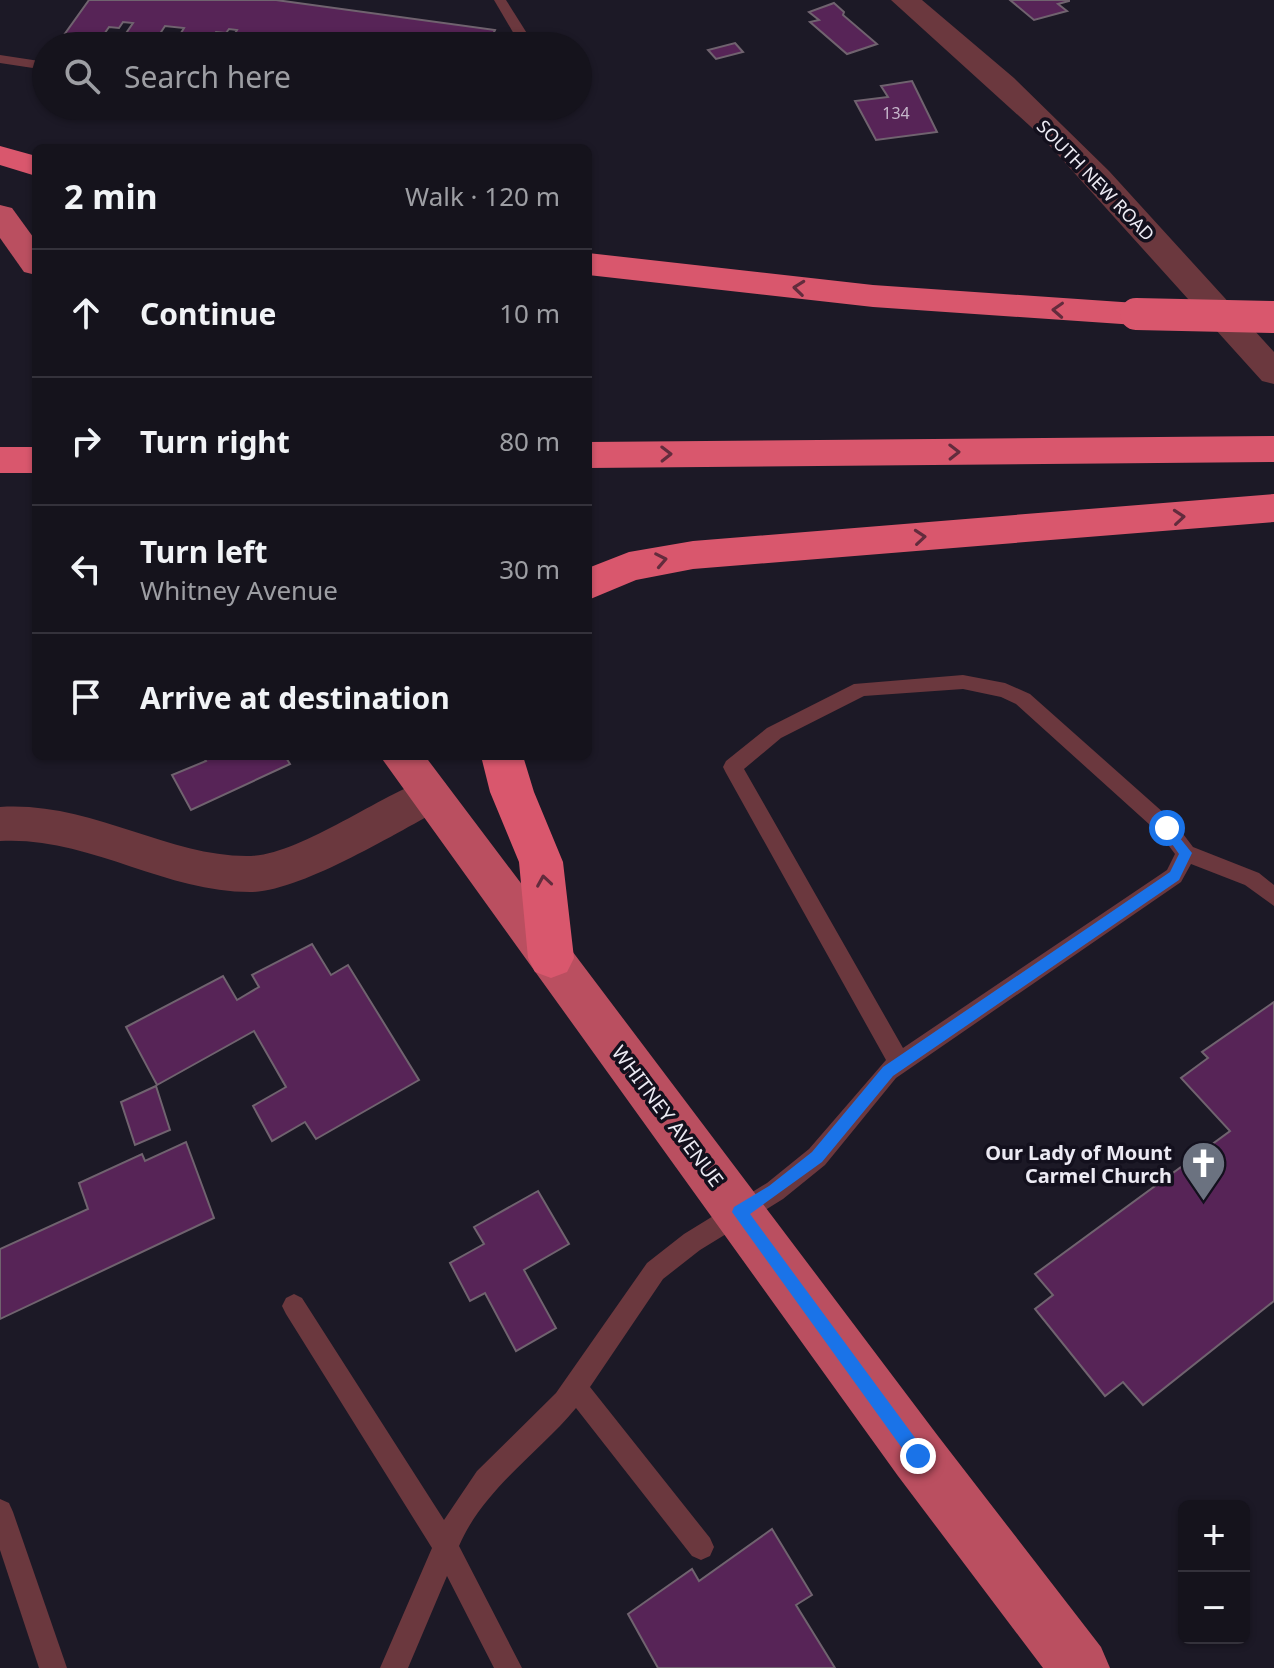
<!DOCTYPE html>
<html lang="en">
<head>
<meta charset="utf-8">
<style>
  :root { --surface:#15131c; --page:#222029; --text:#f1f3f6; --muted:#9d9ea3; --line:#34323b }
  body { margin:0; font-family:"Noto Sans",sans-serif; background:var(--page); color:var(--text) }
  .controls { position:absolute; right:24px; bottom:24px; display:grid; overflow:hidden; border-radius:12px; box-shadow:0 2px 6px #0004 }
  .controls button { width:72px; height:72px; display:grid; place-items:center; padding:0; border:0; border-bottom:2px solid var(--line); background:var(--surface); color:var(--text); font:40px sans-serif }
  .stop { position:absolute; width:24px; height:24px; margin:-18px; border:6px solid #1a73e8; border-radius:50%; background:#fff }
  .stop.end { background:#1a73e8; border-color:#fff; box-shadow:0 2px 8px #0008 }
  .list { margin:0; padding:0; list-style:none }
  h2 { display:flex; justify-content:space-between; align-items:center; height:104px; margin:0; padding:0 32px; font-size:34px }
  h2 small { font-size:26px; font-weight:400; color:var(--muted) }
  .list li { display:grid; grid-template-columns:52px 1fr auto; gap:24px; align-items:center; box-sizing:border-box; height:128px; padding:0 32px; border-top:2px solid var(--line) }
  .list b { display:block; font-size:30px; white-space:nowrap }
  .list p { margin:0; font-size:26px; white-space:nowrap; color:var(--muted) }
  .list em { font-size:26px; font-style:normal; color:var(--muted) }
  .icon { flex:none; width:44px; height:44px; fill:none; stroke:currentColor; stroke-width:2; stroke-linecap:round; stroke-linejoin:round }
  .map { position:relative; flex:none; width:1274px; height:1668px; overflow:hidden }
  .search { position:absolute; background:var(--surface); box-shadow:0 2px 6px #0004; left:32px; top:32px; width:560px; height:88px; display:flex; align-items:center; gap:20px; box-sizing:border-box; padding:0 28px; border-radius:44px; color:var(--muted); font-size:30px }
  .panel { position:absolute; background:var(--surface); box-shadow:0 2px 6px #0004; left:32px; top:144px; width:560px; height:616px; border-radius:12px }
  .map>svg:first-child { display:block }
  .building { fill:#572457; stroke:#70636f; stroke-width:2 }
  .lines { fill:none; stroke-linecap:round; stroke-linejoin:round }
  .lane { fill:#6b383e; fill-rule:evenodd }
  .street { fill:#6b383e; fill-rule:evenodd }
  .primary { fill:#ba4f60; fill-rule:evenodd }
  .highway { fill:#d9576d; fill-rule:evenodd }
  .highway-bridge { stroke:#d9576d; stroke-width:32 }
  .oneway { stroke:#622c3d }
  .route { fill:#1a73e8 }
  .labels { text-anchor:middle; dominant-baseline:central; stroke-width:7; stroke-linejoin:round; paint-order:stroke }
  .number-label { font-size:16px; fill:#c7b8cc }
  .far-street-label { font-size:18px; fill:#eceaf3; stroke:#13101d }
  .street-label { font-size:20px; fill:#eceaf3; stroke:#13101d }
  .poi-label { font-size:20px; font-weight:bold; fill:#eceaf3; stroke:#13101d; text-anchor:end }
</style>
</head>
<body>
<div class="map">
<svg width="1274" height="1668" viewBox="0 0 1274 1668">
  <rect width="100%" height="100%" fill="#1c1926"/>
  <g class="building">
    <path d="M 89,0 L 276,0 L 495,30 L 487,46 L 336,46 L 328,43 L 330,39 L 322,39 L 318,46 L 282,46 L 288,35 L 270,33 L 262,46 L 227,46 L 237,30 L 229,29 L 226,33 L 216,32 L 207,46 L 173,46 L 184,28 L 165,26 L 152,46 L 129,46 L 118,45 L 133,23 L 123,22 L 119,28 L 109,27 L 96,46 L 59,42 Z"/>
    <path d="M 1010,0 L 1069,0 L 1069,1 L 1058,4 L 1067,11 L 1034,20 Z"/>
    <path d="M 834,3 L 844,12 L 843,15 L 877,44 L 847,54 L 810,22 L 819,20 L 809,12 Z"/>
    <path d="M 735,43 L 743,52 L 716,59 L 708,50 Z"/>
    <path d="M 912,81 L 937,132 L 876,140 L 855,101 L 888,97 L 881,86 Z"/>
    <path d="M 203,756 L 285,756 L 290,764 L 191,810 L 172,775 L 206,761 Z"/>
    <path d="M 312,944 L 331,975 L 348,965 L 419,1080 L 316,1139 L 305,1122 L 272,1141 L 253,1106 L 286,1087 L 254,1031 L 157,1085 L 126,1027 L 223,976 L 237,1000 L 259,987 L 252,975 Z"/>
    <path d="M 1274,1002 L 1274,1301 L 1143,1405 L 1123,1382 L 1105,1396 L 1035,1309 L 1053,1295 L 1035,1274 L 1230,1131 L 1181,1078 L 1208,1058 L 1202,1052 Z"/>
    <path d="M 156,1086 L 170,1130 L 135,1145 L 121,1102 Z"/>
    <path d="M 186,1142 L 214,1218 L 0,1319 L 0,1249 L 88,1209 L 79,1183 L 142,1154 L 145,1161 Z"/>
    <path d="M 538,1191 L 569,1244 L 524,1270 L 556,1328 L 516,1351 L 485,1293 L 470,1301 L 450,1263 L 484,1244 L 474,1227 Z"/>
    <path d="M 772,1529 L 812,1595 L 796,1605 L 835,1668 L 658,1668 L 628,1614 L 692,1569 L 699,1581 Z"/>
  </g>
  <g class="lines">
    <g class="lane">
      <path d="M 494,0 L 506,0 L 535,46 L 521,46 Z"/>
      <path d="M 0,55 L 46,62 L 46,70 L 0,63 Z"/>
      <path d="M 379,106 L 452,110 L 500,106 L 452,118 L 386,110 Z"/>
      <path d="M 963,675 L 1005,683 L 1030,694 L 1174,822 L 1193,847 L 1259,873 L 1274,885 L 1274,906 L 1245,885 L 1191,864 L 1181,882 L 896,1078 L 825,1165 L 783,1199 L 700,1250 L 663,1279 L 590,1387 L 710,1538 L 714,1547 L 710,1556 L 701,1560 L 692,1556 L 576,1408 C 537,1455 484,1488 459,1546 L 522,1668 L 494,1668 L 447,1576 L 408,1668 L 380,1668 L 432,1548 L 286,1314 L 282,1306 L 286,1298 L 294,1294 L 302,1298 L 444,1520 L 477,1471 L 556,1393 L 647,1263 L 684,1234 L 767,1183 L 809,1149 L 886,1060 L 726,773 L 723,767 L 726,761 L 767,728 L 854,684 ZM 963,689 L 1001,697 L 1016,704 L 1160,834 L 1175,854 L 1167,870 L 903,1048 L 744,769 L 781,738 L 864,696 Z"/>
      <path d="M 0,1499 L 9,1503 L 13,1512 L 67,1668 L 39,1668 L 0,1550 Z"/>
    </g>
    <g class="street">
      <path d="M 891,0 L 922,0 L 1014,78 L 1109,171 L 1274,352 L 1274,384 L 1262,381 L 1041,136 Z"/>
      <path d="M 430,778 L 445,783 L 451,795 L 445,807 C 397,832 301,892 250,892 C 163,892 88,836 0,841 L 0,807 C 92,801 168,858 251,856 C 301,854 380,795 430,778 Z"/>
    </g>
    <g class="primary">
      <path d="M 0,205 L 12,208 L 36,241 L 36,275 L 24,272 L 0,238 Z"/>
      <path d="M 380,756 L 425,756 L 938,1436 L 1101,1647 L 1110,1668 L 1043,1668 L 898,1476 Z"/>
    </g>
    <g class="highway">
      <path d="M 0,146 L 36,156 L 36,176 L 0,165 Z"/>
      <path d="M 588,253 L 873,285 L 1136,303 L 1148,306 L 1153,314 L 1148,322 L 1136,325 L 873,307 L 588,275 Z"/>
      <path d="M 1274,436 L 1274,462 L 588,468 L 588,442 Z"/>
      <rect x="0" y="447" width="36" height="26"/>
      <path d="M 1274,494 L 1274,522 L 693,569 L 636,580 L 588,600 L 588,568 L 629,552 L 693,541 Z"/>
      <path d="M 481,756 L 523,756 L 534,792 L 563,862 L 574,958 L 567,972 L 551,978 L 535,972 L 528,958 L 519,862 L 490,792 Z"/>
    </g>
    <path class="highway-bridge" d="M 1136,314 L 1274,317"/>
  </g>
  <defs><path id="oneway-chevron" d="M-2-3.5L2.5 0L-2 3.5" fill="none" stroke-width="1.6" stroke-linecap="round" stroke-linejoin="round" transform="scale(2)"/></defs>
  <g class="oneway">
    <use href="#oneway-chevron" transform="translate(799 288) rotate(-174)"/>
    <use href="#oneway-chevron" transform="translate(1058 310) rotate(-177)"/>
    <use href="#oneway-chevron" transform="translate(954 452) rotate(-1)"/>
    <use href="#oneway-chevron" transform="translate(666 454) rotate(-1)"/>
    <use href="#oneway-chevron" transform="translate(1179 517) rotate(-5)"/>
    <use href="#oneway-chevron" transform="translate(920 537) rotate(-5)"/>
    <use href="#oneway-chevron" transform="translate(661 560) rotate(-11)"/>
    <use href="#oneway-chevron" transform="translate(544 881) rotate(-99)"/>
  </g>
  <path class="route" d="M 1167,822 L 1192,853 L 1179,880 L 893,1076 L 822,1162 L 750,1214 L 924,1450 L 924,1462 L 918,1464 L 912,1462 L 732,1212 L 734,1207 L 769,1186 L 812,1152 L 883,1067 L 1170,872 L 1179,854 L 1161,828 Z"/>
  <defs>
    <symbol id="church-pin" viewBox="-11 -11 22 30"><path d="M0 17L-7.5 6A9.5 9.5 0 1 1 7.5 6Z" fill="#6b7280" stroke="#13101d"/><path d="M-1.2-6h2.4v3.5h3.3v2.4h-3.3V6h-2.4V-.1h-3.3v-2.4h3.3Z" fill="#fff"/></symbol>
  </defs>
  <g fill-rule="evenodd">
    <use href="#church-pin" x="1178" y="1138" width="51" height="69"/>
  </g>
  <g class="labels">
    <g class="number-label">
      <text x="896" y="113">134</text>
    </g>
    <g class="far-street-label">
      <text transform="translate(1096 180) rotate(46)">SOUTH NEW ROAD</text>
    </g>
    <g class="street-label">
      <text transform="translate(668 1116) rotate(53)">WHITNEY AVENUE</text>
    </g>
    <g class="poi-label">
      <text x="1172" y="1152">Our Lady of Mount<tspan x="1172" dy="23">Carmel Church</tspan></text>
    </g>
  </g>
</svg>
<div class="controls">
<button>+</button>
<button>−</button>
</div>
<div class="stop" style="left:1167px;top:828px"></div>
<div class="stop end" style="left:918px;top:1456px"></div>
<div class="search"><svg class="icon" aria-label="search" viewBox="0 0 24 24"><circle cx="10" cy="10" r="6"/><path d="M15 15l6 6"/></svg>Search here</div>
<section class="panel">
<h2>2 min<small>Walk · 120 m</small></h2>
<ul class="list">
<li><svg class="icon" aria-label="ahead" viewBox="0 0 24 24"><path d="M12 20V5M6 11l6-6 6 6"/></svg><div><b>Continue</b></div><em>10 m</em></li>
<li><svg class="icon" aria-label="right" viewBox="0 0 24 24"><path d="M7 20v-9h11M14 6l5 5-5 5"/></svg><div><b>Turn right</b></div><em>80 m</em></li>
<li><svg class="icon" aria-label="left" viewBox="0 0 24 24"><path d="M17 20v-9H6M10 6l-5 5 5 5"/></svg><div><b>Turn left</b><p>Whitney Avenue</p></div><em>30 m</em></li>
<li><svg class="icon" aria-label="arrive" viewBox="0 0 24 24"><path d="M6 21V4h12l-3 4 3 4H6"/></svg><div><b>Arrive at destination</b></div></li>
</ul>
</section>
</div>
</body>
</html>
